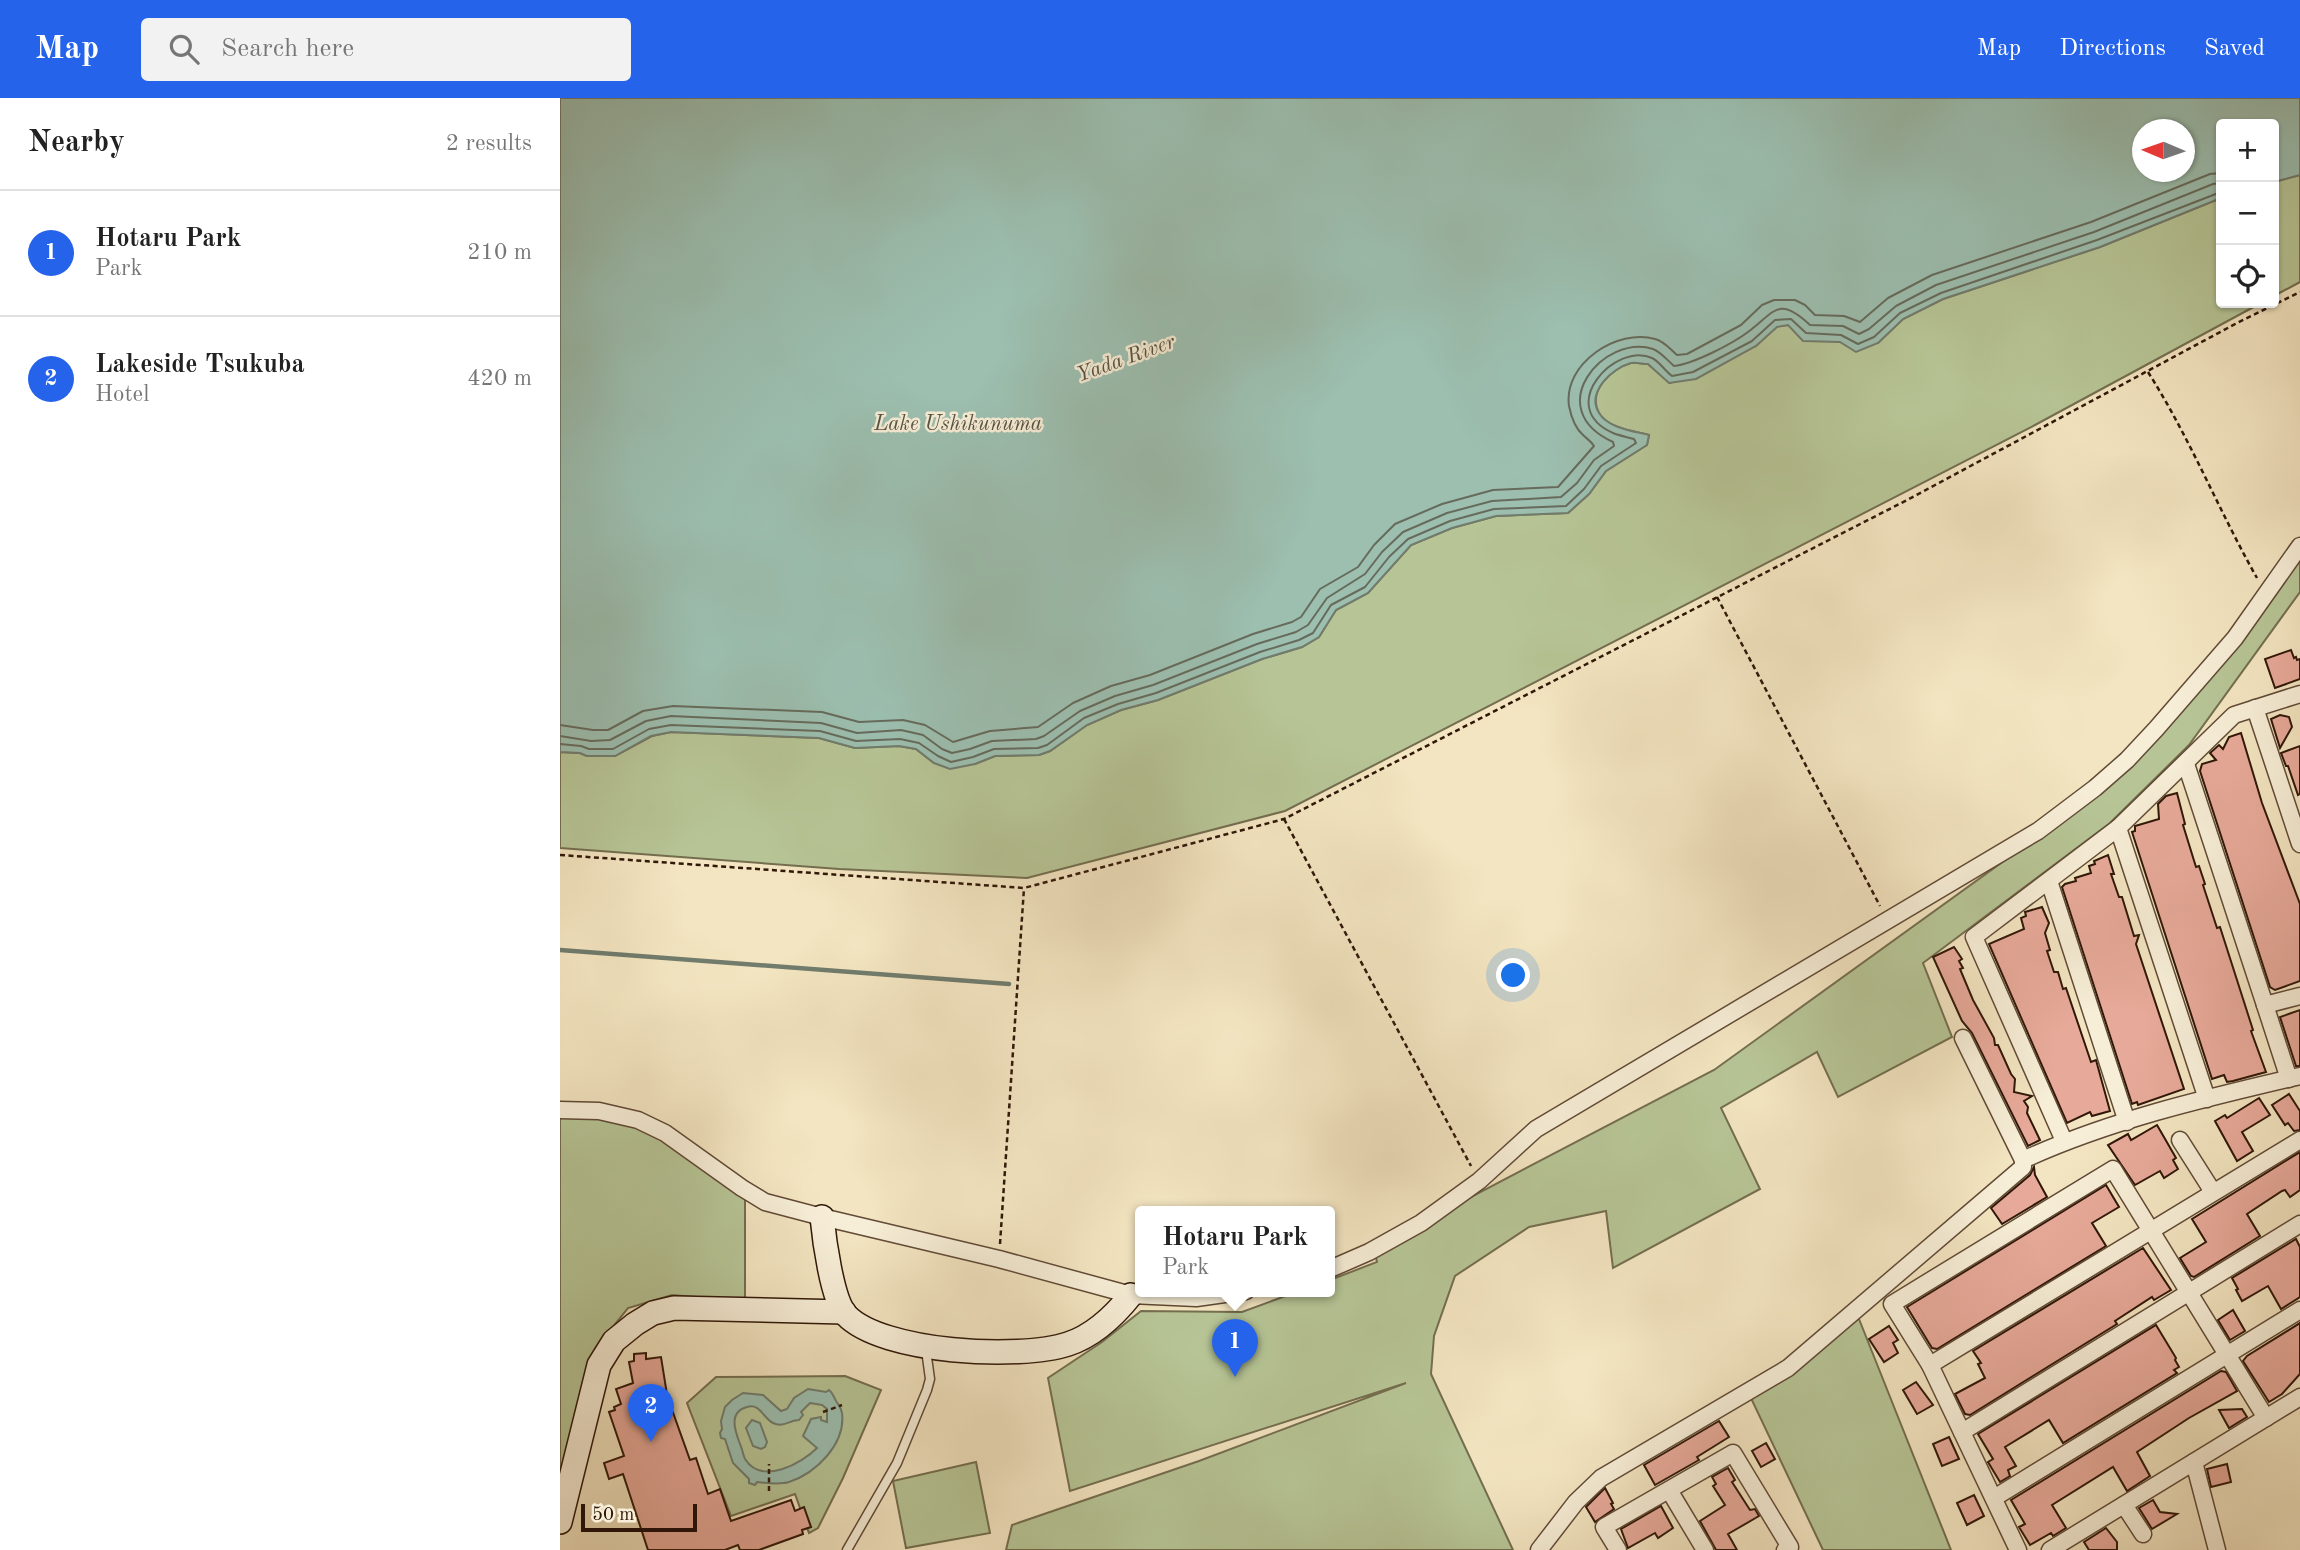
<!DOCTYPE html>
<html lang="en">
<head>
<meta charset="utf-8">
<style>
  :root { --surface:#fff; --page:#f2f2f2; --text:#222; --muted:#767676; --line:#e0e0e0; --accent:#2563eb }
  body { margin:0; font-family:"Old Standard TT",serif; background:var(--page); color:var(--text) }
  .controls { position:absolute; right:21px; top:21px; display:grid; overflow:hidden; border-radius:7px; box-shadow:0 2px 5px #0004 }
  .controls button { width:63px; height:63px; display:grid; place-items:center; padding:0; border:0; border-bottom:2px solid var(--line); background:var(--surface); color:var(--text); font:35px sans-serif }
  .compass { position:absolute; left:1572px; top:21px; width:63px; height:63px; border-radius:50%; background:var(--surface); box-shadow:0 2px 5px #0004; rotate:272deg }
  .scale { position:absolute; left:21px; bottom:18px; width:116px; box-sizing:border-box; padding-left:7px; border:4px solid #301708; border-top:0; font-size:19px; line-height:24px; white-space:nowrap; color:#301708; -webkit-text-stroke:5px #f7eed7; paint-order:stroke }
  .you { position:absolute; left:954px; top:878px; width:24px; height:24px; margin:-18px; border:5px solid #fff; border-radius:50%; background:#1a73e8; box-shadow:0 0 0 10px #1a73e833 }
  .badge { display:grid; place-items:center; width:46px; height:46px; border-radius:50%; background:var(--accent); color:#fff; font-size:23px; font-weight:700 }
  .pin { position:absolute; translate:-50% -58px; filter:drop-shadow(0 2px 4px #0008) }
  .pin::after { content:''; position:absolute; top:37px; width:24px; height:21px; background:inherit; clip-path:polygon(0 0,100% 0,50% 100%) }
  .popup { position:absolute; left:575px; top:1108px; width:200px; height:91px; box-sizing:border-box; display:grid; place-content:center; border-radius:7px; background:var(--surface); filter:drop-shadow(0 2px 5px #0005); font-size:23px; white-space:nowrap; color:var(--muted) }
  .popup b { font-size:26px; color:var(--text) }
  .popup::after { content:''; position:absolute; left:50%; top:100%; margin-left:-14px; border:14px solid transparent; border-top-color:var(--surface) }
  .list { margin:0; padding:0; list-style:none }
  h2 { display:flex; justify-content:space-between; align-items:center; height:91px; margin:0; padding:0 28px; font-size:30px }
  h2 small { font-size:23px; font-weight:400; color:var(--muted) }
  .list li { display:grid; grid-template-columns:46px 1fr auto; gap:21px; align-items:center; box-sizing:border-box; height:126px; padding:0 28px; border-top:2px solid var(--line) }
  .list b { display:block; font-size:26px; white-space:nowrap }
  .list p { margin:0; font-size:23px; white-space:nowrap; color:var(--muted) }
  .list em { font-size:23px; font-style:normal; color:var(--muted) }
  .icon { flex:none; width:38px; height:38px; fill:none; stroke:currentColor; stroke-width:2; stroke-linecap:round; stroke-linejoin:round }
  .map { position:relative; flex:none; width:1740px; height:1452px; overflow:hidden }
  header { display:flex; align-items:center; gap:42px; box-sizing:border-box; height:98px; padding:0 35px; background:var(--accent); color:#fff }
  header strong { font-size:33px }
  nav { display:flex; gap:38px; margin-inline-start:auto; font-size:24px }
  .search { width:490px; height:63px; background:var(--page); display:flex; align-items:center; gap:18px; box-sizing:border-box; padding:0 24px; border-radius:7px; color:var(--muted); font-size:26px }
  main { display:flex }
  aside { flex:1; background:var(--surface) }
  .map>svg:first-child { display:block }
  .green { fill:#b7c596; stroke:#746e4f; stroke-width:2 }
  .water { fill:#9cbfb0; stroke:#717c6d; stroke-width:2; fill-rule:evenodd }
  .lines { fill:none; stroke-linecap:round; stroke-linejoin:round }
  .shore { stroke:#666b5c; stroke-width:2 }
  .stream { stroke:#717c6d; stroke-width:4.5 }
  .building { fill:#e7a999; stroke:#301708; stroke-width:2 }
  .lane-casing { stroke:#614a36; stroke-width:11 }
  .street-casing { stroke:#614a36; stroke-width:19 }
  .secondary-casing { stroke:#301708; stroke-width:26 }
  .path { stroke:#301708; stroke-width:2.5; stroke-dasharray:5 3.5; stroke-linecap:butt }
  .lane { stroke:#f7eed7; stroke-width:8 }
  .street { stroke:#f7eed7; stroke-width:16 }
  .secondary { stroke:#f7eed7; stroke-width:23 }
  .labels { text-anchor:middle; dominant-baseline:central; stroke-width:5; stroke-linejoin:round; paint-order:stroke }
  .water-label { font-size:21px; font-style:italic; fill:#565243; stroke:#f7eed7 }
</style>
</head>
<body>
<header>
<strong>Map</strong>
<div class="search"><svg class="icon" aria-label="search" viewBox="0 0 24 24"><circle cx="10" cy="10" r="6"/><path d="M15 15l6 6"/></svg>Search here</div>
<nav><a>Map</a><a>Directions</a><a>Saved</a></nav>
</header>
<main>
<aside>
<h2>Nearby<small>2 results</small></h2>
<ul class="list">
<li><span class="badge">1</span><div><b>Hotaru Park</b><p>Park</p></div><em>210 m</em></li>
<li><span class="badge">2</span><div><b>Lakeside Tsukuba</b><p>Hotel</p></div><em>420 m</em></li>
</ul>
</aside>
<div class="map">
<svg width="1740" height="1452" viewBox="0 0 1740 1452">
  <rect width="100%" height="100%" fill="#f3e5c1"/>
  <filter id="stains"><feTurbulence type="fractalNoise" baseFrequency=".00286" numOctaves="4"/><feColorMatrix values="0 0 0 0 .2 0 0 0 0 .09 0 0 0 0 .02 0 0 0 .5 -.17"/></filter>
  <radialGradient id="worn" r=".72"><stop offset=".6" stop-color="#630" stop-opacity="0"/><stop offset="1" stop-color="#630" stop-opacity=".3"/></radialGradient>
  <g class="green">
    <path d="M 1740,77 L 1740,184 L 1714,198 L 1714,84 Z"/>
    <path d="M 1661,100 L 1661,205 L 1701,205 L 1475,327 L 725,713 L 467,780 L 279,771 L 0,750 L 0,654 L 20,655 L 27,658 L 55,658 L 92,638 L 111,634 L 259,640 L 295,650 L 339,648 L 356,651 L 374,665 L 415,666 L 435,658 L 479,657 L 490,653 L 527,627 L 561,612 L 598,602 L 702,561 L 742,549 L 759,539 L 776,512 L 808,495 L 851,447 L 892,430 L 936,418 L 1008,415 L 1029,396 L 1046,373 L 1087,347 L 1089,337 C 1073,333 1047,330 1039,315 C 1027,293 1052,270 1071,265 C 1076,264 1083,266 1088,266 L 1110,285 L 1196,248 L 1217,228 L 1229,227 L 1243,242 L 1318,245 L 1343,221 L 1383,201 L 1540,149 Z"/>
    <path d="M 1740,452 L 1740,494 L 1629,647 L 1550,725 L 1363,865 L 1392,939 L 1278,999 L 1257,954 L 1161,1010 L 1200,1091 L 1053,1170 L 1046,1113 L 969,1129 L 895,1178 L 874,1238 L 871,1276 L 953,1452 L 446,1452 L 452,1427 L 639,1363 L 846,1285 L 510,1393 L 488,1280 L 542,1244 L 581,1213 L 682,1214 L 739,1193 L 770,1193 L 770,1182 L 817,1164 L 815,1156 L 850,1139 L 907,1101 L 1154,972 L 1477,739 L 1538,692 Z"/>
    <path d="M 0,1019 C 22,1019 44,1018 65,1025 C 109,1038 147,1073 185,1099 L 185,1203 L 112,1197 L 68,1210 L 35,1251 L 3,1375 L 0,1373 Z"/>
    <path d="M 1297,1216 L 1391,1452 L 1263,1452 L 1190,1298 Z"/>
    <path d="M 285,1278 L 321,1292 L 283,1380 L 258,1430 L 249,1435 L 235,1396 L 171,1418 L 127,1305 L 156,1279 Z"/>
    <path d="M 416,1364 L 430,1435 L 346,1450 L 333,1383 Z"/>
  </g>
  <g class="water">
    <path d="M 0,0 L 1740,0 L 1740,77 L 1714,84 L 1714,26 L 1661,26 L 1661,100 L 1540,149 L 1383,201 L 1343,221 L 1318,245 L 1296,254 L 1280,244 L 1243,243 L 1228,227 L 1217,229 L 1196,248 L 1136,281 L 1109,285 L 1088,266 C 1083,266 1076,264 1071,265 C 1052,270 1026,294 1039,315 C 1048,330 1073,333 1089,337 L 1087,347 L 1046,373 L 1029,396 L 1008,415 L 936,418 L 892,430 L 851,447 L 808,495 L 776,512 L 759,539 L 742,549 L 702,561 L 598,602 L 561,612 L 527,627 L 490,653 L 479,657 L 435,658 L 415,666 L 390,671 L 374,665 L 356,651 L 339,648 L 295,650 L 259,640 L 111,634 L 91,638 L 55,658 L 27,658 L 20,655 L 0,654 ZM 1582,32 L 1624,32 L 1624,74 L 1582,74 Z"/>
    <path d="M 248,1291 L 266,1294 L 269,1292 C 272,1294 273,1297 275,1301 C 277,1306 281,1308 282,1315 C 286,1346 256,1375 229,1384 C 219,1387 207,1385 197,1384 L 195,1387 L 189,1385 L 189,1381 L 173,1365 L 165,1341 L 161,1340 L 160,1335 L 162,1331 L 161,1323 L 165,1309 L 172,1302 L 183,1295 L 203,1297 L 221,1313 L 227,1311 L 234,1300 ZM 250,1305 L 262,1307 L 267,1311 L 267,1324 L 261,1322 L 261,1319 L 251,1321 L 243,1338 L 257,1350 C 242,1365 202,1388 185,1361 C 183,1357 182,1350 180,1346 C 175,1333 168,1314 187,1309 C 200,1305 203,1320 213,1325 C 223,1330 230,1322 239,1322 L 243,1317 L 241,1314 Z"/>
    <path d="M 192,1322 L 200,1325 L 207,1344 L 205,1349 L 201,1351 L 193,1348 L 186,1330 Z"/>
  </g>
  <g class="lines">
    <g class="shore">
      <path d="M 0,627 L 33,632 L 48,632 L 83,613 L 113,608 L 262,614 L 299,624 L 343,622 L 365,627 L 393,644 L 430,633 L 478,629 L 513,605 L 551,588 L 590,577 L 693,536 L 732,524 L 741,519 L 760,491 L 798,469 L 814,447 L 835,426 L 882,406 L 933,392 L 998,389 L 1034,348 C 1031,343 1027,341 1023,337 C 1015,330 1011,318 1009,308 C 1003,265 1058,230 1095,241 C 1104,243 1110,251 1117,257 L 1127,256 L 1181,227 L 1202,207 L 1214,202 L 1235,202 L 1245,207 L 1255,217 L 1284,218 L 1300,224 L 1328,200 L 1372,177 L 1531,124 L 1650,76 L 1661,75"/>
      <path d="M 0,638 L 31,643 L 50,642 L 86,623 L 111,618 L 261,625 L 297,635 L 341,632 L 363,637 L 382,651 L 392,655 L 410,651 L 432,643 L 476,641 L 484,638 L 520,613 L 555,598 L 593,587 L 697,546 L 736,534 L 748,527 L 767,500 L 805,476 L 822,454 L 843,434 L 887,415 L 932,403 L 1001,399 L 1017,385 L 1034,362 L 1054,348 L 1053,344 C 980,311 1044,235 1093,251 C 1101,254 1108,263 1114,268 C 1133,266 1172,246 1188,234 C 1215,214 1218,197 1250,227 L 1283,228 L 1299,236 L 1309,231 L 1336,208 L 1376,187 L 1534,134 L 1653,86 L 1661,85"/>
      <path d="M 0,646 L 21,648 L 29,651 L 53,651 L 89,631 L 111,627 L 260,633 L 296,643 L 340,641 L 359,645 L 378,658 L 391,664 L 413,659 L 434,651 L 478,650 L 487,647 L 524,620 L 558,606 L 596,595 L 700,554 L 739,542 L 753,535 L 771,507 L 805,489 L 829,459 L 848,441 L 890,423 L 934,411 L 1006,408 L 1024,391 L 1041,368 L 1076,345 L 1074,341 C 1068,339 1060,338 1053,335 C 994,309 1056,243 1092,260 C 1099,263 1105,273 1112,278 L 1133,274 L 1192,243 L 1215,222 L 1231,221 L 1246,235 L 1281,237 L 1298,246 L 1314,239 L 1340,215 L 1381,195 L 1537,142 L 1661,94"/>
    </g>
    <path class="stream" d="M 0,852 L 449,886"/>
  </g>
  <g class="building">
    <path d="M 1731,552 L 1734,560 L 1736,559 L 1737,562 L 1740,561 L 1740,581 L 1715,590 L 1705,561 Z"/>
    <path d="M 1720,617 L 1729,619 L 1732,629 L 1720,650 L 1711,621 Z"/>
    <path d="M 1681,635 L 1702,705 L 1740,806 L 1740,883 L 1715,892 L 1710,889 L 1640,673 L 1642,666 L 1656,662 L 1650,655 L 1659,647 L 1663,651 L 1669,639 Z"/>
    <path d="M 1740,648 L 1740,696 L 1738,697 L 1728,668 L 1726,668 L 1721,655 Z"/>
    <path d="M 1617,695 L 1625,726 L 1623,727 L 1636,769 L 1639,768 L 1645,786 L 1643,787 L 1657,830 L 1660,829 L 1693,932 L 1691,933 L 1706,974 L 1673,983 L 1667,984 L 1664,977 L 1652,981 L 1572,734 L 1575,733 L 1575,728 L 1599,721 L 1598,706 L 1606,698 Z"/>
    <path d="M 1548,757 L 1554,776 L 1551,776 L 1559,799 L 1562,799 L 1574,838 L 1579,837 L 1576,846 L 1624,991 L 1578,1007 L 1577,1004 L 1572,1006 L 1502,789 L 1505,786 L 1516,783 L 1515,780 L 1531,775 L 1529,768 L 1535,766 L 1534,763 Z"/>
    <path d="M 1482,809 L 1489,825 L 1485,835 L 1490,852 L 1487,853 L 1494,874 L 1498,874 L 1503,891 L 1506,890 L 1531,964 L 1536,962 L 1550,1013 L 1532,1018 L 1530,1014 L 1507,1025 L 1429,846 L 1464,831 L 1461,820 L 1466,818 L 1465,814 Z"/>
    <path d="M 1394,849 L 1402,861 L 1399,863 L 1403,870 L 1400,871 L 1413,902 L 1434,940 L 1435,947 L 1438,947 L 1451,976 L 1455,981 L 1454,994 L 1472,998 L 1464,1003 L 1468,1009 L 1467,1015 L 1480,1042 L 1468,1048 L 1412,935 L 1402,923 L 1373,859 Z"/>
    <path d="M 1740,912 L 1740,968 L 1736,968 L 1720,919 Z"/>
    <path d="M 1729,996 L 1740,1013 L 1740,1032 L 1734,1033 L 1728,1025 L 1725,1027 L 1712,1007 Z"/>
    <path d="M 1699,1000 L 1710,1017 L 1682,1034 L 1693,1053 L 1677,1063 L 1655,1023 L 1665,1017 L 1667,1020 Z"/>
    <path d="M 1597,1027 L 1616,1060 L 1613,1062 L 1618,1071 L 1604,1080 L 1600,1073 L 1575,1087 L 1548,1047 L 1568,1036 L 1571,1042 Z"/>
    <path d="M 1740,1054 L 1740,1092 L 1730,1099 L 1725,1092 L 1722,1093 L 1687,1116 L 1700,1138 L 1634,1179 L 1631,1178 L 1620,1160 L 1646,1144 L 1632,1121 Z"/>
    <path d="M 1474,1069 L 1475,1077 L 1487,1099 L 1442,1126 L 1431,1110 L 1470,1077 Z"/>
    <path d="M 1546,1087 L 1559,1109 L 1532,1125 L 1546,1148 L 1377,1251 L 1372,1250 L 1347,1209 Z"/>
    <path d="M 1736,1141 L 1740,1149 L 1740,1199 L 1721,1211 L 1708,1188 L 1682,1203 L 1676,1192 L 1678,1191 L 1672,1180 Z"/>
    <path d="M 1583,1150 L 1611,1192 L 1594,1202 L 1592,1199 L 1555,1223 L 1557,1226 L 1410,1317 L 1405,1316 L 1395,1296 L 1425,1280 L 1418,1266 L 1421,1265 L 1413,1253 Z"/>
    <path d="M 1673,1212 L 1685,1233 L 1670,1242 L 1658,1222 Z"/>
    <path d="M 1740,1225 L 1740,1276 L 1722,1296 L 1709,1304 L 1683,1263 L 1687,1258 Z"/>
    <path d="M 1596,1227 L 1616,1260 L 1615,1262 L 1619,1269 L 1614,1272 L 1617,1275 L 1503,1345 L 1489,1322 L 1445,1349 L 1456,1368 L 1448,1372 L 1450,1378 L 1440,1384 L 1428,1364 L 1433,1361 L 1418,1336 Z"/>
    <path d="M 1329,1228 L 1338,1242 L 1333,1245 L 1338,1255 L 1324,1264 L 1309,1241 Z"/>
    <path d="M 86,1255 L 86,1261 L 101,1259 L 109,1309 L 111,1309 L 130,1362 L 136,1360 L 148,1396 L 160,1391 L 171,1423 L 231,1402 L 235,1413 L 244,1409 L 251,1429 L 242,1432 L 243,1436 L 199,1452 L 180,1452 L 178,1447 L 165,1452 L 88,1452 L 63,1376 L 49,1381 L 44,1365 L 64,1358 L 49,1314 L 55,1312 L 54,1309 L 61,1306 L 56,1291 L 73,1285 L 69,1264 L 74,1263 L 74,1256 Z"/>
    <path d="M 1661,1273 L 1666,1274 L 1677,1293 L 1629,1320 L 1577,1354 L 1590,1378 L 1567,1393 L 1553,1369 L 1492,1407 L 1506,1430 L 1493,1438 L 1491,1435 L 1470,1447 L 1459,1429 L 1465,1426 L 1451,1402 Z"/>
    <path d="M 1356,1284 L 1373,1307 L 1357,1316 L 1343,1292 Z"/>
    <path d="M 1682,1311 L 1687,1319 L 1669,1330 L 1659,1312 Z"/>
    <path d="M 1159,1323 L 1169,1339 L 1137,1359 L 1139,1362 L 1095,1387 L 1084,1367 Z"/>
    <path d="M 1389,1339 L 1399,1361 L 1382,1368 L 1373,1346 Z"/>
    <path d="M 1206,1345 L 1215,1361 L 1201,1369 L 1192,1353 Z"/>
    <path d="M 1667,1366 L 1671,1384 L 1651,1389 L 1647,1371 Z"/>
    <path d="M 1168,1370 L 1175,1382 L 1172,1384 L 1190,1412 L 1195,1411 L 1199,1418 L 1168,1436 L 1177,1452 L 1156,1452 L 1140,1423 L 1165,1407 L 1153,1388 L 1156,1386 L 1152,1379 Z"/>
    <path d="M 1045,1390 L 1053,1405 L 1051,1406 L 1054,1411 L 1035,1424 L 1026,1409 Z"/>
    <path d="M 1414,1397 L 1424,1418 L 1407,1427 L 1397,1405 Z"/>
    <path d="M 1593,1402 L 1600,1414 L 1617,1416 L 1592,1431 L 1579,1410 Z"/>
    <path d="M 1101,1408 L 1113,1430 L 1098,1440 L 1095,1435 L 1068,1450 L 1061,1431 Z"/>
    <path d="M 1546,1430 L 1557,1444 L 1557,1452 L 1529,1452 L 1524,1444 Z"/>
  </g>
  <g class="lines">
    <defs>
      <path id="lane" d="M 287,1452 L 337,1365 L 367,1292 L 370,1281 L 366,1252"/>
      <g id="street">
        <path d="M 1695,610 L 1740,746"/>
        <path d="M 1626,666 L 1705,907 L 1740,898"/>
        <path d="M 1558,730 L 1647,1001"/>
        <path d="M 1489,783 L 1567,1024"/>
        <path d="M 1705,907 L 1729,981"/>
        <path d="M 1403,940 L 1463,1062"/>
        <path d="M 0,1012 L 39,1013 L 78,1022 L 105,1035 L 182,1090 L 205,1104 L 262,1119 L 439,1161 L 571,1197 L 636,1200 L 686,1193"/>
        <path d="M 1620,1042 L 1653,1094"/>
        <path d="M 1504,1043 L 1414,839 L 1558,730 L 1674,617 L 1740,596"/>
        <path d="M 770,1171 L 809,1154 L 861,1125 L 919,1083 L 976,1031 L 1478,733 L 1535,690 L 1567,662 L 1596,631 L 1675,540 L 1740,448"/>
        <path d="M 1370,1267 L 1740,1042"/>
        <path d="M 1402,1334 L 1740,1126"/>
        <path d="M 1634,1364 L 1657,1452"/>
        <path d="M 1109,1392 L 1145,1452"/>
        <path d="M 1434,1400 L 1740,1212"/>
        <path d="M 1564,1407 L 1583,1436"/>
        <path d="M 979,1452 L 1016,1404 L 1041,1380 L 1228,1270 L 1463,1069 L 1463,1062 C 1550,1022 1646,1000 1740,978"/>
        <path d="M 1058,1452 L 1044,1429 L 1173,1355 L 1230,1449 L 1225,1452"/>
        <path d="M 1458,1452 L 1370,1267 L 1332,1206 L 1553,1071 L 1706,1320"/>
        <path d="M 1490,1452 L 1740,1299"/>
      </g>
      <g id="secondary">
        <path d="M 262,1119 C 264,1140 272,1202 286,1217 C 322,1255 460,1262 508,1246 C 533,1238 555,1217 571,1197"/>
        <path d="M 0,1424 L 39,1267 L 54,1243 L 75,1226 L 93,1215 L 114,1210 L 284,1214"/>
      </g>
    </defs>
    <use href="#lane" class="lane-casing"/>
    <use href="#street" class="street-casing"/>
    <use href="#secondary" class="secondary-casing"/>
    <g class="path">
      <path d="M 1588,274 C 1630,340 1659,413 1697,480"/>
      <path d="M 1157,499 L 1320,808"/>
      <path d="M 724,721 L 911,1068"/>
      <path d="M 0,757 L 464,790 L 724,721 L 1349,401 L 1677,225 L 1740,194"/>
      <path d="M 440,1146 L 464,790"/>
      <path d="M 263,1314 L 282,1307"/>
      <path d="M 209,1393 L 209,1366"/>
    </g>
    <use href="#lane" class="lane"/>
    <use href="#street" class="street"/>
    <use href="#secondary" class="secondary"/>
  </g>
  <g class="labels">
    <g class="water-label">
      <text transform="translate(566 261) rotate(-20)">Yada River</text>
      <text x="398" y="326">Lake Ushikunuma</text>
    </g>
  </g>
  <rect width="100%" height="100%" filter="url(#stains)"/>
  <rect width="100%" height="100%" fill="url(#worn)"/>
</svg>
<div class="controls">
<button>+</button>
<button>−</button>
<button><svg class="icon" aria-label="locate" viewBox="0 0 24 24"><circle cx="12" cy="12" r="6"/><path d="M12 2v4M12 18v4M2 12h4M18 12h4"/></svg></button>
</div>
<svg class="compass" viewBox="-18 -18 36 36"><path d="M0-13l5 13h-10z" fill="#e53935"/><path d="M0 13l5-13h-10z" fill="#767676"/></svg>
<div class="scale">50 m</div>
<div class="you"></div>
<div class="pin badge" style="left:675px;top:1279px">1</div>
<div class="popup"><b>Hotaru Park</b>Park</div>
<div class="pin badge" style="left:91px;top:1344px">2</div>
</div>
</main>
</body>
</html>
